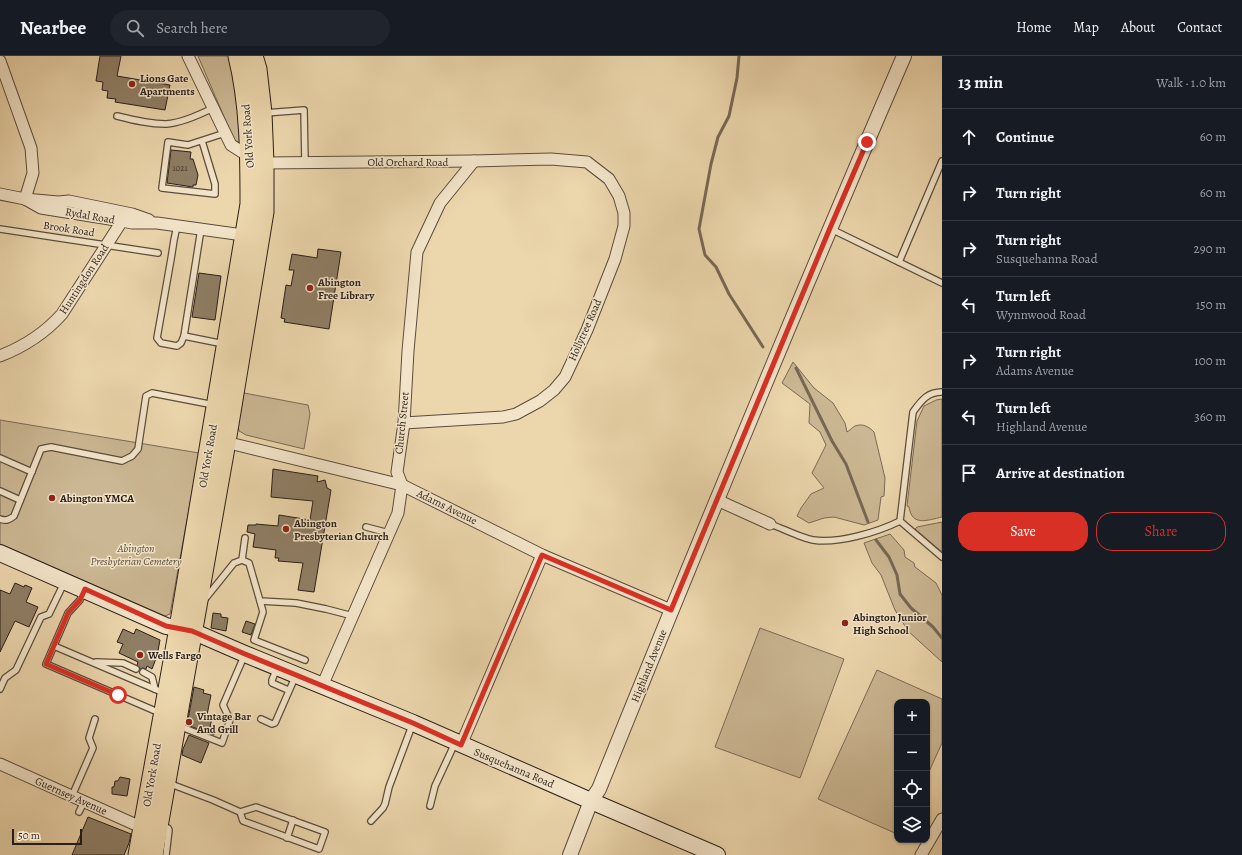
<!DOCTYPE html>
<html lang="en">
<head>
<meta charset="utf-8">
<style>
  :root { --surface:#171b24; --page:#20242c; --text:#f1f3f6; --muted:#9ea1a6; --line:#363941; --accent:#d93025 }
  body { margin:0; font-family:Alegreya,serif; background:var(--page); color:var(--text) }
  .controls { position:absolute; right:12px; bottom:12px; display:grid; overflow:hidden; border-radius:8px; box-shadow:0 1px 3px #0004 }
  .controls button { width:36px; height:36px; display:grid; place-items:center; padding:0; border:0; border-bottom:1px solid var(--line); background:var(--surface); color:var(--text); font:20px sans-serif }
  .scale { position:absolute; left:12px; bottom:10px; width:70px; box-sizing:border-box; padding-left:4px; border:2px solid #2a1f18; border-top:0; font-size:11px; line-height:14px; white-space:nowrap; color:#2a1f18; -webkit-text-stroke:3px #f3e4c9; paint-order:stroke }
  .stop { position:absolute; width:12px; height:12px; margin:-9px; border:3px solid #d93025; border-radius:50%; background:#fff }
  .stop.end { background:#d93025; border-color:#fff; box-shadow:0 1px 4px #0008 }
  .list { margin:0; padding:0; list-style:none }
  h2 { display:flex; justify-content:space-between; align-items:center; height:52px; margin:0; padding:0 16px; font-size:17px }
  h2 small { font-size:13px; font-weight:400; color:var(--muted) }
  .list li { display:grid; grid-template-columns:26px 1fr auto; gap:12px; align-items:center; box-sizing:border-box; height:56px; padding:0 16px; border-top:1px solid var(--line) }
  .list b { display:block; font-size:15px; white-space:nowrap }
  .list p { margin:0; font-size:13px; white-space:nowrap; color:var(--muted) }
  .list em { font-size:13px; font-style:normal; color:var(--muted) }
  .actions { display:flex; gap:8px; padding:12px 16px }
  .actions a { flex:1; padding:9px 0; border:1px solid var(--accent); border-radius:16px; text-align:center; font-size:14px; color:var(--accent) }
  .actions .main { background:var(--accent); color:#fff }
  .icon { flex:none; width:22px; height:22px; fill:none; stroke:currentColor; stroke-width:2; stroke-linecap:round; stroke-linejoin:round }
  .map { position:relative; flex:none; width:942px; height:799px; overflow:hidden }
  header { display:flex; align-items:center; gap:24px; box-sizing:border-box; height:56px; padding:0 20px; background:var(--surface); border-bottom:1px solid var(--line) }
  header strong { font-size:19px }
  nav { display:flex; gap:22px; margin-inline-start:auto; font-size:14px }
  .search { width:280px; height:36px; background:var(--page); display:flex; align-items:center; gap:10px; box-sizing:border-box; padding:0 14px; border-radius:22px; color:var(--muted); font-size:15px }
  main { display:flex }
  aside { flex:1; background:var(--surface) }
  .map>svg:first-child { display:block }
  .green { fill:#cbb793; stroke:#7a6b56 }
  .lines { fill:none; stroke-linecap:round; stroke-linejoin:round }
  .stream { stroke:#776853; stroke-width:3 }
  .building { fill:#8f7e65; stroke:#2a1f18 }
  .service-casing { stroke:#5a4d3d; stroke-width:8 }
  .minor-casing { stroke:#5a4d3d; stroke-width:13 }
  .tertiary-casing { stroke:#5a4d3d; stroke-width:16 }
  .secondary-casing { stroke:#2a1f18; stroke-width:18 }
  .trunk-casing { stroke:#2a1f18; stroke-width:21 }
  .service { stroke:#f3e4c9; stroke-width:5.5 }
  .minor { stroke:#f3e4c9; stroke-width:11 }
  .tertiary { stroke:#f3e4c9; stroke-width:14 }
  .secondary { stroke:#f3e4c9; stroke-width:16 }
  .trunk { stroke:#ecd6ac; stroke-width:19 }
  .route { stroke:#d93025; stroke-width:5 }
  .poi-dot { fill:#8f2418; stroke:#f3e4c9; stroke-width:1.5 }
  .labels { text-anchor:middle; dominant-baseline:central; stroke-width:3; stroke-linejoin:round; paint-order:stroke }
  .number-label { font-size:9px; fill:#43372b }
  .poi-label { font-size:11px; font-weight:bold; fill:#2a1f18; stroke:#f3e4c9; text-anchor:start }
  .street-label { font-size:11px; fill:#2a1f18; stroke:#f3e4c9 }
  .park-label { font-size:11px; font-style:italic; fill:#5a4d3d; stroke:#f3e4c9 }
</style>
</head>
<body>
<header>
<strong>Nearbee</strong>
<div class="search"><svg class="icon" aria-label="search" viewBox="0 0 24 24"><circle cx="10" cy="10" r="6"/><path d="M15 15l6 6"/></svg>Search here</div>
<nav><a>Home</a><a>Map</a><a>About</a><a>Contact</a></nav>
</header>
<main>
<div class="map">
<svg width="942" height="799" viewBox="0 0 942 799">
  <rect width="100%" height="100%" fill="#ecd6ac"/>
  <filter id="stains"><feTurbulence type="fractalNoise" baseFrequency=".005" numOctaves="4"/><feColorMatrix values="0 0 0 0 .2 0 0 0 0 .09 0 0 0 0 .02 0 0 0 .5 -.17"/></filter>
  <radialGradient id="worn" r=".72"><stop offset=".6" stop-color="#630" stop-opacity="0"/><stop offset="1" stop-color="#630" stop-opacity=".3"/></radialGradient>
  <g class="green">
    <path d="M 198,0 L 234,0 L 243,86 L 238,86 L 234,84 Z"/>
    <path d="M 793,306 L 814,332 L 833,347 L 845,367 L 847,376 C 850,374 853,371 855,370 C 863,367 869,371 874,376 L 885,422 L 884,440 L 881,441 L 878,464 L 864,469 L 834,461 L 824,462 L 809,467 L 797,460 L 801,452 L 811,438 L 824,432 L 812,417 L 826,389 L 820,376 L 809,367 L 810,348 L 782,327 Z"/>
    <path d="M 244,337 L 308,349 L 310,358 L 304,393 L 246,379 L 239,375 L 238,370 Z"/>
    <path d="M 942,343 L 942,461 C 928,464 912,471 909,451 L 907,450 L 917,365 L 924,350 L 936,344 Z"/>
    <path d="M 0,364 L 199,397 L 170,558 L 165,560 L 0,488 Z"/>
    <path d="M 942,466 L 942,496 L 915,473 L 917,471 Z"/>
    <path d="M 890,478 L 904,494 L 905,501 L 914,507 L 915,511 L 936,527 L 942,539 L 942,606 L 908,575 L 895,554 L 881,519 L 872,507 L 864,487 Z"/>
    <path d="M 760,572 L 844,603 L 800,722 L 715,691 Z"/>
    <path d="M 877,614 L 942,643 L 942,687 L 927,720 L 927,646 L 897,646 L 897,778 L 818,743 Z"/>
  </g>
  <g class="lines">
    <g class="stream">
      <path d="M 739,0 L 737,22 L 729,60 L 718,81 L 711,108 L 699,173 L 705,199 L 716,211 L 729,238 L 763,291"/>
      <path d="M 796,312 L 832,385 L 846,408 L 868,466"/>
      <path d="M 876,484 L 889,501 L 897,519 L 900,538 L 911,552 L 933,571 L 942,582"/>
    </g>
  </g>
  <g class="building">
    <path d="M 100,0 L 121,0 L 117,20 L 170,29 L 165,54 L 115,46 L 116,43 L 107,42 L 108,35 L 102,34 L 103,26 L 96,25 Z"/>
    <path d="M 171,94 L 191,96 L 190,103 L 193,103 L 198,119 L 196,129 L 193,129 L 193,131 L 167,127 Z"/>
    <path d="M 318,193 L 341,196 L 329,273 L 284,266 L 285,263 L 281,262 L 286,229 L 291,230 L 294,214 L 289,214 L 292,198 L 317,202 Z"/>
    <path d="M 199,217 L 221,220 L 215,264 L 192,261 Z"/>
    <path d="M 273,413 L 318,420 L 317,426 L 325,424 L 327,432 L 331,434 L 314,536 L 298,534 L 303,507 L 278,505 L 279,502 L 275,502 L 276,494 L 253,491 L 255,478 L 247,476 L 248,469 L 256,469 L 256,468 L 278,470 L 279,459 L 310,464 L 313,445 L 271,441 Z"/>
    <path d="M 15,527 L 24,531 L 25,529 L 32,532 L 26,546 L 38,551 L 29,571 L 15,565 L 0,596 L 0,534 L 10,538 Z"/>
    <path d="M 213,557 L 221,558 L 221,561 L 228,562 L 226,575 L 211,572 Z"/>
    <path d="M 246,565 L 255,568 L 251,579 L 242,576 Z"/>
    <path d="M 123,573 L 134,578 L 136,573 L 160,584 L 157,600 L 152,613 L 147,610 L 146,613 L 143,612 L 140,613 L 137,609 L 138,606 L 119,597 L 123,588 L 117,586 Z"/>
    <path d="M 194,631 L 204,634 L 203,637 L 211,639 L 207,659 L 209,660 L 208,662 L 212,663 L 210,670 L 215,671 L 214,679 L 187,669 Z"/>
    <path d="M 189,679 L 209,687 L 201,707 L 182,699 L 183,693 Z"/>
    <path d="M 120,721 L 130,723 L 127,740 L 112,738 L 112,731 L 114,731 L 115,725 L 118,725 Z"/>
    <path d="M 88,761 L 131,778 L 129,787 L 124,799 L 72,799 Z"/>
  </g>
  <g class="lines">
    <defs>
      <g id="service">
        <path d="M 265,57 L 304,54 L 305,107"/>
        <path d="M 117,60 C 133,64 149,68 166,68 C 182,67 199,59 213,52"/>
        <path d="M 202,85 L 215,128 L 215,138 L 162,132 L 168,86 L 188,89 L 225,77"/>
        <path d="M 177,170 L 174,184 L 171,203 L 157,282 L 161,287 L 177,290 L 181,287 L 184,280 L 201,173"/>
        <path d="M 0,173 L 158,197"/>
        <path d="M 831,173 L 942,227"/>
        <path d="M 899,206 L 942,105"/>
        <path d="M 184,280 L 224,288"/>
        <path d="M 942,336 C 927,336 921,345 913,356 L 900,465 L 942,501"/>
        <path d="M 0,402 L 32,416"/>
        <path d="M 0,435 L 20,444"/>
        <path d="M 0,463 C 6,465 9,464 14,460 L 41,393 L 51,391 L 122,405 L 132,400 L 138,393 L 146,340 L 152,337 L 214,349"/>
        <path d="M 770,468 C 782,472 801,482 813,484 C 838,488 878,476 900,465"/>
        <path d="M 366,471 L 389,477"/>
        <path d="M 242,504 L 245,482"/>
        <path d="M 84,535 L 80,544 L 68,557 L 46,608 L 160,657"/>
        <path d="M 205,543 L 234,507 L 242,504 L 249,507 L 260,545 L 296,547 L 326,553 L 353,560"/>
        <path d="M 260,545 L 263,556 L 254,584 L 305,604"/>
        <path d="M 54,590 L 164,637"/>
        <path d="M 96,606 L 123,607 L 136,613"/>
        <path d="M 277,612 L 272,624 L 272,627 L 288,634"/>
        <path d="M 143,616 L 152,621 L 155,633"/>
        <path d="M 0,633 L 5,622 L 16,614 L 41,561 L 49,558 L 64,527"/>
        <path d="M 261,663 L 272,668 L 275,667 L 296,619"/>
        <path d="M 179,670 L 222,687 L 230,664 L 223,649 L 245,598"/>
        <path d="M 168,727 L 213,744 L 240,756 L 256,751 L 325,776 L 319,793 L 243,765 L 240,756"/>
        <path d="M 72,740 L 93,692 L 89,682 L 95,663"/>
        <path d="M 430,750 L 435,730 L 455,687"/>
        <path d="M 79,756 L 84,746"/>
        <path d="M 371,765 L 383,752 L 385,748 L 389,731 L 413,667"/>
        <path d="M 162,770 L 168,772 L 169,774 L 166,799"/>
        <path d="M 287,782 L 293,764"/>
      </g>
      <g id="minor">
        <path d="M 188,0 L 231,89 L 250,101"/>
        <path d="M 0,5 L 31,92 L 33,117 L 25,143"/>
        <path d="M 264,107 L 474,105 L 551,103 L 587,106 L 609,123 L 619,140 L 624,157 L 624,170 L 615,203 L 587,274 L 565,321 L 554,334 L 540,345 L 516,358 L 503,361 L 404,367"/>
        <path d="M 0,138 L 25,143 L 58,146 L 69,145 L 132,158 L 149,164"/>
        <path d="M 25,143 L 41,152 L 122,165 L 132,167 L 157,167 L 250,180"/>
        <path d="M 0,300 C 23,291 45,277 62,258 L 122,165"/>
        <path d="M 221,385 L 402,429 L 542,499 L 671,554"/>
        <path d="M 717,444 L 770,468"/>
        <path d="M 322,630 L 398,457 L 402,429 L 397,416 L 404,367 L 408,295 L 417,196 L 440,147 L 474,105"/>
        <path d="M 461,689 L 542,499"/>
        <path d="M 0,708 L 143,772"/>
        <path d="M 921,799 L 942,763"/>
      </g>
      <path id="tertiary" d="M 570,799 L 591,745 L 599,733 C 698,488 799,243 904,0"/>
      <path id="secondary" d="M 0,497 L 166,570 L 192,575 L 245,598 L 413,667 L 591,745 L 717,799"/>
      <g id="trunk">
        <path d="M 138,799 L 179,572 L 250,148 C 250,99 250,49 238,0"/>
        <path d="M 153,799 L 226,386 L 264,156 L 264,107 L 262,57 L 257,13 L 253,0"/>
      </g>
    </defs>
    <use href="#service" class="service-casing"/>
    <use href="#minor" class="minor-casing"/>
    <use href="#tertiary" class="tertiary-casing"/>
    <use href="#secondary" class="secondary-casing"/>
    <use href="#trunk" class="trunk-casing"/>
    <use href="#service" class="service"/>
    <use href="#minor" class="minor"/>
    <use href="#tertiary" class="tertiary"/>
    <use href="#secondary" class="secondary"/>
    <use href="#trunk" class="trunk"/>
  </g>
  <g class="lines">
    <path class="route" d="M 118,639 L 46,608 L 68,557 L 80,544 L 85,533 L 166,570 L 192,575 L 245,598 L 413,667 L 461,689 L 542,499 L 671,554 L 830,172 L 867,86"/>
  </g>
  <g class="poi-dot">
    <circle cx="132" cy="28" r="4"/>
    <circle cx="310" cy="232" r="4"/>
    <circle cx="52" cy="442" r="4"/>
    <circle cx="286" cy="473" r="4"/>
    <circle cx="845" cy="567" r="4"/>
    <circle cx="140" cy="599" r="4"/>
    <circle cx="189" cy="666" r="4"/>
  </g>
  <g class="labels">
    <g class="number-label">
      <text x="180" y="112">1021</text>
    </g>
    <g class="poi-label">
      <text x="140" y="22">Lions Gate<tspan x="140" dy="13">Apartments</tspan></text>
      <text x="318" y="226">Abington<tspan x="318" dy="13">Free Library</tspan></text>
      <text x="60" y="442">Abington YMCA</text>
      <text x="294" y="467">Abington<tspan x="294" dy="13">Presbyterian Church</tspan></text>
      <text x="853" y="561">Abington Junior<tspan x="853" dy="13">High School</tspan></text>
      <text x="148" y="599">Wells Fargo</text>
      <text x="197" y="660">Vintage Bar<tspan x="197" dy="13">And Grill</tspan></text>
    </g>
    <g class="street-label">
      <text transform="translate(248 80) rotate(-94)">Old York Road</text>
      <text x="408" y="106">Old Orchard Road</text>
      <text transform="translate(90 160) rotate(10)">Rydal Road</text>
      <text transform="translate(69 173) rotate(9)">Brook Road</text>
      <text transform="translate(84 223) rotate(-57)">Huntingdon Road</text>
      <text transform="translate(585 274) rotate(-66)">Hollytree Road</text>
      <text transform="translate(402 367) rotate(-84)">Church Street</text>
      <text transform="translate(208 400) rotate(-80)">Old York Road</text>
      <text transform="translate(447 451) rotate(26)">Adams Avenue</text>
      <text transform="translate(649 610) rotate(-68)">Highland Avenue</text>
      <text transform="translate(514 712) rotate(23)">Susquehanna Road</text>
      <text transform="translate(152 719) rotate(-80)">Old York Road</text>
      <text transform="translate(71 740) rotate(24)">Guernsey Avenue</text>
    </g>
    <g class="park-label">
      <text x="136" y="492">Abington<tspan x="136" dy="13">Presbyterian Cemetery</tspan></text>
    </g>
  </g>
  <rect width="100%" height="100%" filter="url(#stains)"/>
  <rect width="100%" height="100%" fill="url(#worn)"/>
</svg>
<div class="controls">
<button>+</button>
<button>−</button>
<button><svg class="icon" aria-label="locate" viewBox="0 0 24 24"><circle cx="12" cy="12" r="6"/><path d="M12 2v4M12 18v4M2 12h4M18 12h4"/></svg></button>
<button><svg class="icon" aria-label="layers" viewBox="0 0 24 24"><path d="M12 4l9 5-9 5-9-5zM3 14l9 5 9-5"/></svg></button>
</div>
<div class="scale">50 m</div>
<div class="stop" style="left:118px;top:639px"></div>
<div class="stop end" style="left:867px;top:86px"></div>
</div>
<aside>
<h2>13 min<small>Walk · 1.0 km</small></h2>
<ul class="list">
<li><svg class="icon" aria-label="ahead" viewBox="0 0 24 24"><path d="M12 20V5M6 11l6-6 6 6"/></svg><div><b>Continue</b></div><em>60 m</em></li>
<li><svg class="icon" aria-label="right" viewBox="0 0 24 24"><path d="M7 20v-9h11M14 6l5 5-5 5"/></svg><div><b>Turn right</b></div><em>60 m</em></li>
<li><svg class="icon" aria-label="right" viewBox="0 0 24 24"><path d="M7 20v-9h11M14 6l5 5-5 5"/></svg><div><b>Turn right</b><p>Susquehanna Road</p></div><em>290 m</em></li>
<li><svg class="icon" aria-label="left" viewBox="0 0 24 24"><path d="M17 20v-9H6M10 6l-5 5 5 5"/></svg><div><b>Turn left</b><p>Wynnwood Road</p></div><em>150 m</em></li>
<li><svg class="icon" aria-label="right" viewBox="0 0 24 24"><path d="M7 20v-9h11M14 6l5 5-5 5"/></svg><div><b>Turn right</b><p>Adams Avenue</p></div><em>100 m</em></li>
<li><svg class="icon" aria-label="left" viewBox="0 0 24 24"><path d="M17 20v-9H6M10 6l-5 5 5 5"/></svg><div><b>Turn left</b><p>Highland Avenue</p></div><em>360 m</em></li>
<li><svg class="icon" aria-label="arrive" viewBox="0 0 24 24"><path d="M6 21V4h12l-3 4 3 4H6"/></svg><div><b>Arrive at destination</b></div></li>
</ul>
<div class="actions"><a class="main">Save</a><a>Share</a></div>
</aside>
</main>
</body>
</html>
